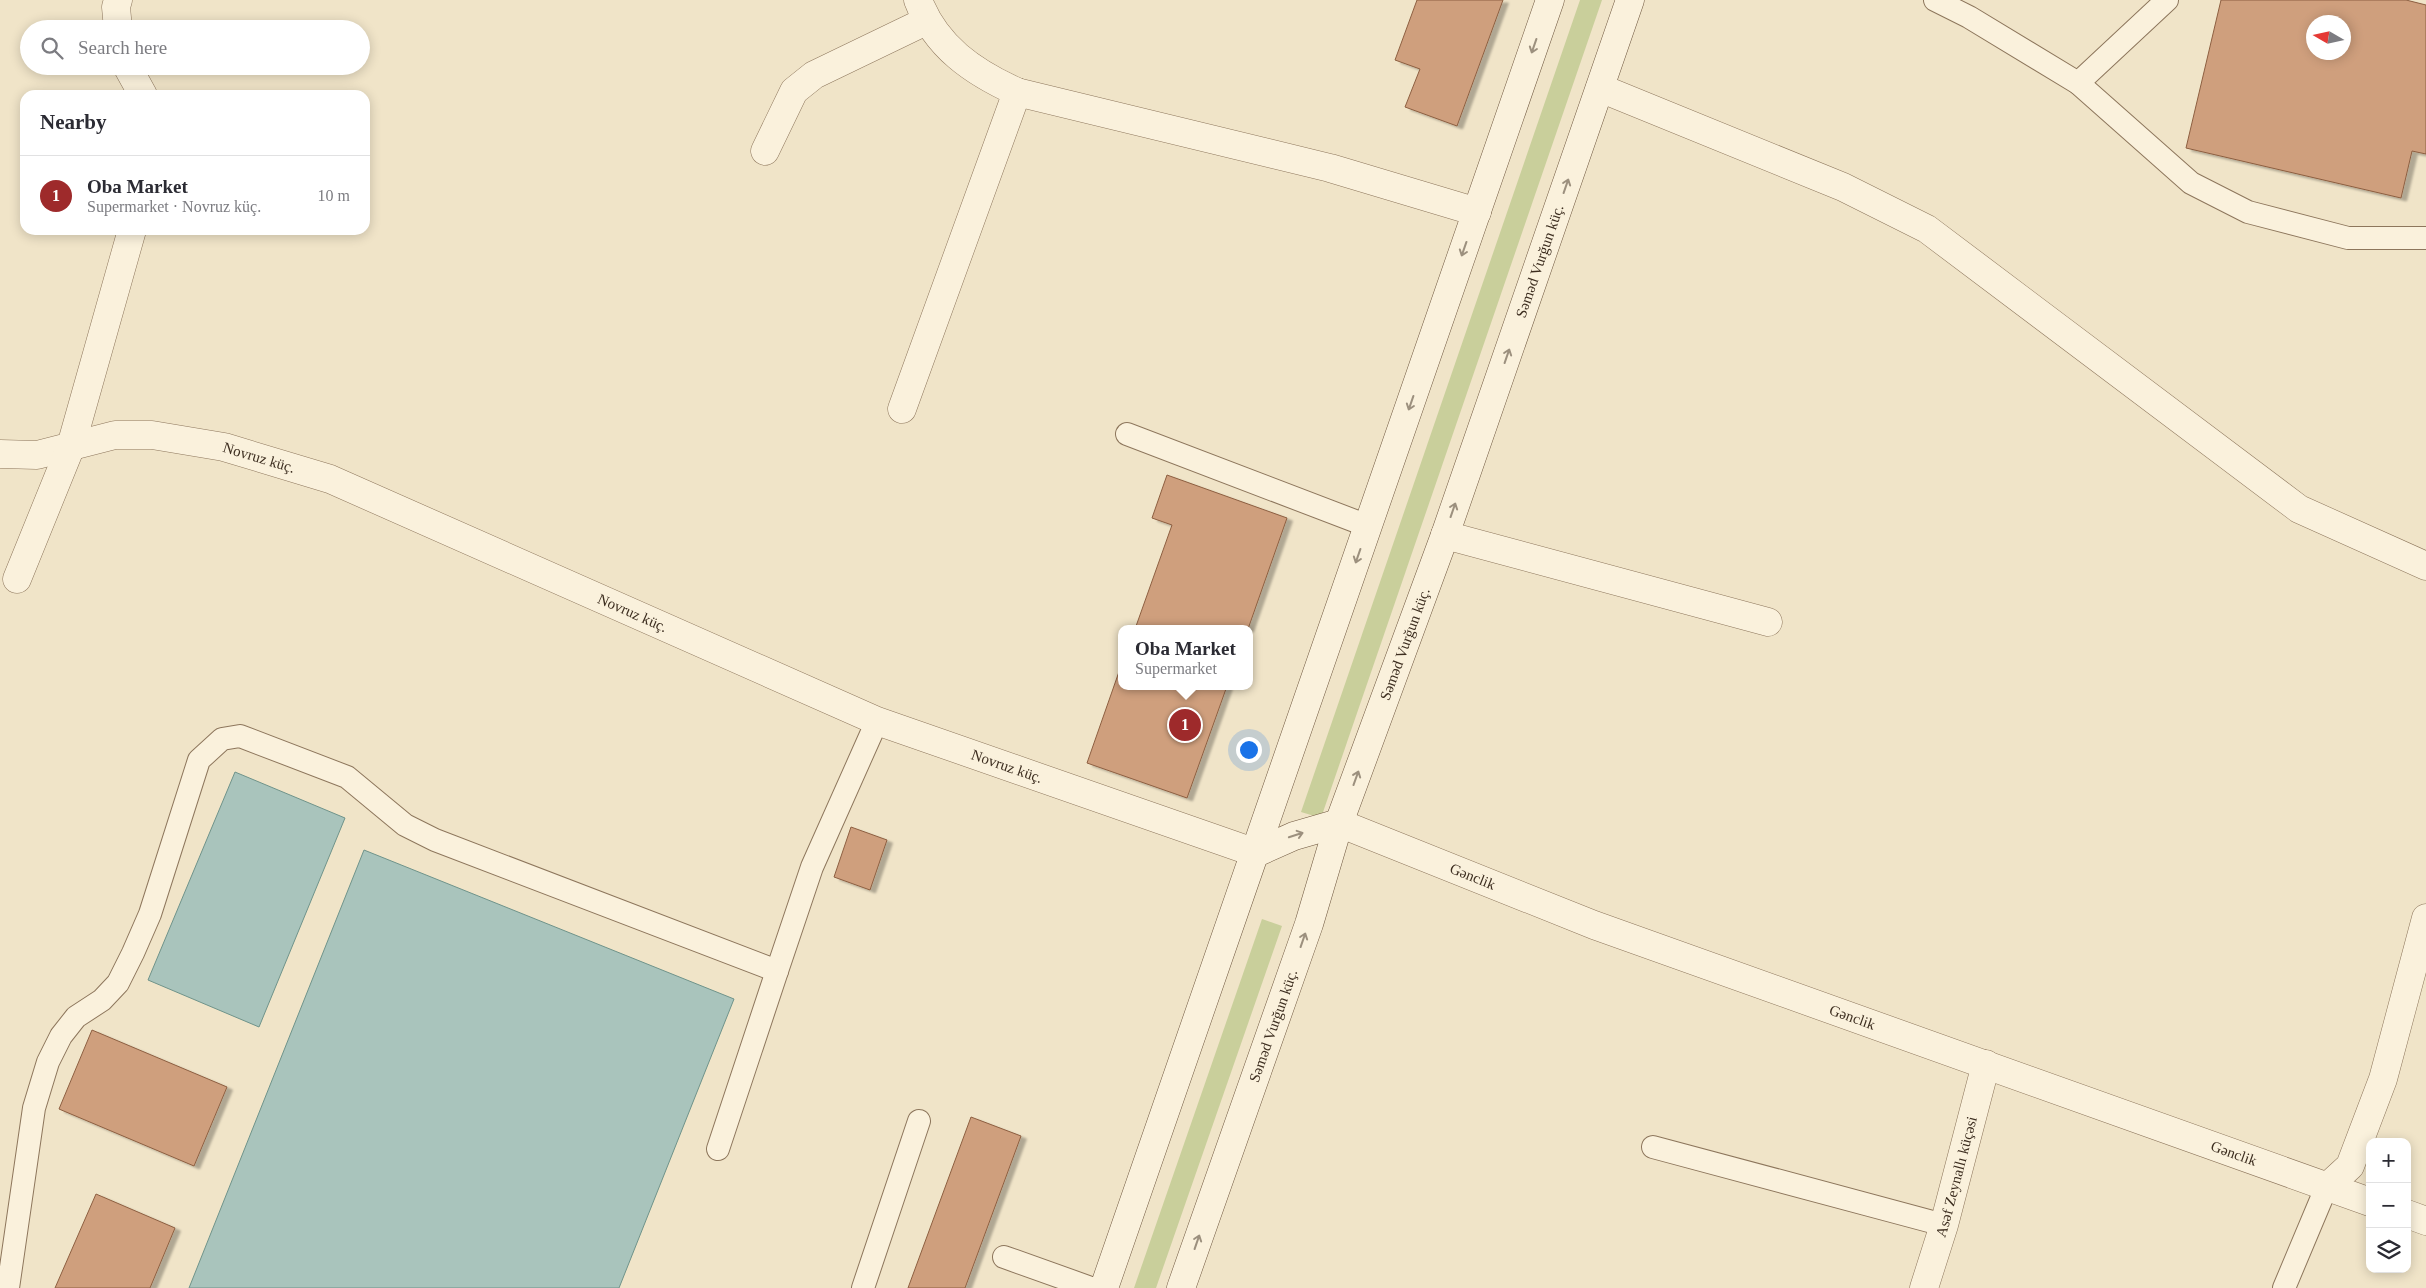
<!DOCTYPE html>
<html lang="en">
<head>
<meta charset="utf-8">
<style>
  :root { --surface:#fff; --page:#f7f7f7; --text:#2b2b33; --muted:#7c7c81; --line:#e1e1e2; --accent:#9e2a2b }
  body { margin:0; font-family:"Times New Roman",serif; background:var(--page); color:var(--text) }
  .controls { position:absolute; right:15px; bottom:15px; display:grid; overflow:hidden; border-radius:10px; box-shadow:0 2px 12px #0003 }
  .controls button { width:45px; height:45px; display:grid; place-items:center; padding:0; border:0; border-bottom:1px solid var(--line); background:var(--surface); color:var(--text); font:25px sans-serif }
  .compass { position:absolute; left:2306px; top:15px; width:45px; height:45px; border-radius:50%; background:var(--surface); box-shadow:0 2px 12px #0003; rotate:279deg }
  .you { position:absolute; left:1248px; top:749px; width:18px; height:18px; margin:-12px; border:4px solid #fff; border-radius:50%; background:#1a73e8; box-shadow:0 0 0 8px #1a73e833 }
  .badge { display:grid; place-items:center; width:32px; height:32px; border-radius:50%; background:var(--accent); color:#fff; font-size:16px; font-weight:700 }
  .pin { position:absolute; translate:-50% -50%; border:2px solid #fff; box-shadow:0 1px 5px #0006 }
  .popup { position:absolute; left:1118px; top:625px; width:135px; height:65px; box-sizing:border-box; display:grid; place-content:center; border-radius:10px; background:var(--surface); filter:drop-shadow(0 1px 4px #0005); font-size:16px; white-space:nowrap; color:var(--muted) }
  .popup b { font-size:19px; color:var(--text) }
  .popup::after { content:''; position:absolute; left:50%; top:100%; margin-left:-10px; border:10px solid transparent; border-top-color:var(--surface) }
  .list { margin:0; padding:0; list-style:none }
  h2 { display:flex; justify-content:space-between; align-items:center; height:65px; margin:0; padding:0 20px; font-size:21px }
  h2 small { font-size:16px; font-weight:400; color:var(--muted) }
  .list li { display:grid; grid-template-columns:32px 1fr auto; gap:15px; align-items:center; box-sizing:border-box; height:80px; padding:0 20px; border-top:1px solid var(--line) }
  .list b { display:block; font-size:19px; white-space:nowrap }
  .list p { margin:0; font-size:16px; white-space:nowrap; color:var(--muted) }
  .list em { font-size:16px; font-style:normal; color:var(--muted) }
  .icon { flex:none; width:28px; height:28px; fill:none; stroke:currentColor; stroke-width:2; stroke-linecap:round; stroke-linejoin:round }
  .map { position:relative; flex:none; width:2426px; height:1288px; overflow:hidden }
  .search { position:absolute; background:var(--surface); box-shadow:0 2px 12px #0003; left:20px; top:20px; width:350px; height:55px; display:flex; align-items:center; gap:12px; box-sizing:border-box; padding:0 18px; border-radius:28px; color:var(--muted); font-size:19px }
  .panel { position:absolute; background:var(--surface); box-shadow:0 2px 12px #0003; left:20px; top:90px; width:350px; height:145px; border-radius:15px }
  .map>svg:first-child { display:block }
  .green { fill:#c9cf9b }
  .water { fill:#a9c4bc; stroke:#6f938a }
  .building { fill:#cf9f7d; stroke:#8d5f41; fill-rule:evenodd; filter:url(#shadow) }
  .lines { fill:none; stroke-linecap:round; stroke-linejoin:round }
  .lane-casing { stroke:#8d765c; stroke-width:24 }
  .street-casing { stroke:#8d765c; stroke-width:29 }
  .secondary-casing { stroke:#6f573f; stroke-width:29 }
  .lane { stroke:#faf1dc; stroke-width:22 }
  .street { stroke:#faf1dc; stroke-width:28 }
  .secondary { stroke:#faf1dc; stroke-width:28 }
  .oneway { stroke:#9c907e }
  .labels { text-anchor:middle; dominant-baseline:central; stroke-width:4.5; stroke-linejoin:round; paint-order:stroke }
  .street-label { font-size:15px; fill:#3d2e20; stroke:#f7eed8 }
</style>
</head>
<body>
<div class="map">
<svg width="2426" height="1288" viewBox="0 0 2426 1288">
  <defs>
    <filter id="shadow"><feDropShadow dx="5.5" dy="3" stdDeviation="1" flood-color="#0004"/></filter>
  </defs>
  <rect width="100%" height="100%" fill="#f0e4c8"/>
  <g class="green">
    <path d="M 1580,0 L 1602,0 L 1321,818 L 1301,812 Z"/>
    <path d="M 1262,919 L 1282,926 L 1156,1288 L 1134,1288 Z"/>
  </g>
  <g class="water">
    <path d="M 235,772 L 345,818 L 259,1027 L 148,980 Z"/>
    <path d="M 364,850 L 734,999 L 619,1288 L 189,1288 Z"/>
  </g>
  <g class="building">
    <path d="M 1417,0 L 1503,0 L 1457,126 L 1405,107 L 1420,69 L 1395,60 Z"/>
    <path d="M 2221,0 L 2406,0 L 2426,5 L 2426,154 L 2412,151 L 2401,198 L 2186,148 ZM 2314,22 L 2344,22 L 2344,52 L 2314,52 Z"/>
    <path d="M 1167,475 L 1287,518 L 1248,629 L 1135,629 L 1172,525 L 1152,518 Z"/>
    <path d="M 1121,666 L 1121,686 L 1227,686 L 1187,798 L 1087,763 Z"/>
    <path d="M 851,827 L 887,840 L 870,890 L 834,877 Z"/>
    <path d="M 92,1030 L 227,1087 L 194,1166 L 59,1109 Z"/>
    <path d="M 971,1117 L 1021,1136 L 965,1288 L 908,1288 Z"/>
    <path d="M 96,1194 L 175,1228 L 150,1288 L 55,1288 Z"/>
  </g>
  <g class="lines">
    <defs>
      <g id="lane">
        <path d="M 1935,0 L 1969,17 L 2078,83 L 2191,183 L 2248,212 L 2348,238 L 2426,238"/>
        <path d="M 2078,83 L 2167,0"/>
        <path d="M 1127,434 L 1368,526"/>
        <path d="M 1653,1147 L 1944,1225"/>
        <path d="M 718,1149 L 777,971"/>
        <path d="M 1004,1257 L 1091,1288"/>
        <path d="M 8,1288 L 34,1108 L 48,1062 L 61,1036 L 76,1017 L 102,1000 L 118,983 L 133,953 L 150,914 L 199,760 L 222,739 L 240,736 L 347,777 L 405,825 L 435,840 L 777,971 L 812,867 L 877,721"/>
        <path d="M 863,1288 L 919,1121"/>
        <path d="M 2284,1288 L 2326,1188"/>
      </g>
      <g id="street">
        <path d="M 918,0 C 936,47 973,72 1017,92 L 1330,168 L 1477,212"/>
        <path d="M 118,29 L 116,7 L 118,0"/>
        <path d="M 127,66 L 143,95"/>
        <path d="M 1600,88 L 1843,187 L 1927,229 L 2299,509 L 2426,566"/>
        <path d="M 765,151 L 794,91 L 814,75 L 926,21"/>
        <path d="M 902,409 L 1017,92"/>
        <path id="s1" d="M 0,454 L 37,455 L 115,435 L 152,435 L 224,447 L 330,479 L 877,721 L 1256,853"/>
        <path d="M 1445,535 L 1768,622"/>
        <path d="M 17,579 L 71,446 L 132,230"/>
        <path id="s2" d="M 1339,823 L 1594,925 L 2370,1202"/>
        <path d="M 2326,1188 L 2350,1166 L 2383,1079 L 2426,918"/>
        <path d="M 2407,1214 L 2426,1221"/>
        <path id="s3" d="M 1924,1288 L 1944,1225 L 1986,1064"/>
      </g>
      <g id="secondary">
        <path d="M 1256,853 L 1294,836 L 1339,823"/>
        <path d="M 1104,1288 L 1550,0"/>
        <path id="s4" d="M 1181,1288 L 1309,924 L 1339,823 L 1445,535 L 1630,0"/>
      </g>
    </defs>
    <use href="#lane" class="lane-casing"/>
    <use href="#street" class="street-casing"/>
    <use href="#secondary" class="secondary-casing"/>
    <use href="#lane" class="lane"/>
    <use href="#street" class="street"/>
    <use href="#secondary" class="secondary"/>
  </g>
  <defs><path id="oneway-shaft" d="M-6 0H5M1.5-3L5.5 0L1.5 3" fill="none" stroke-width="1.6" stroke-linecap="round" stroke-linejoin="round" transform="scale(1.25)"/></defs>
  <g class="oneway">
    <use href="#oneway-shaft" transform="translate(1534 46) rotate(109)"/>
    <use href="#oneway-shaft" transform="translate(1566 186) rotate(-71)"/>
    <use href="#oneway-shaft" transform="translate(1464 249) rotate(109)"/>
    <use href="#oneway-shaft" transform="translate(1507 356) rotate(-71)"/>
    <use href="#oneway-shaft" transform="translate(1411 403) rotate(109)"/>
    <use href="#oneway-shaft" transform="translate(1453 510) rotate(-71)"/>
    <use href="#oneway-shaft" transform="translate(1358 556) rotate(109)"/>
    <use href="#oneway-shaft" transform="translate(1356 778) rotate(-70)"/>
    <use href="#oneway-shaft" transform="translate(1296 835) rotate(-18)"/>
    <use href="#oneway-shaft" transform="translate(1303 940) rotate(-71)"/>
    <use href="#oneway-shaft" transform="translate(1197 1242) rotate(-71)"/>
  </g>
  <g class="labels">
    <g class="street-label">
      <text stroke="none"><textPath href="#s4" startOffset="1088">Səməd Vurğun küç.</textPath></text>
      <text stroke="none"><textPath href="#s1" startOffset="264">Novruz küç.</textPath></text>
      <text stroke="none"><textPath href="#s1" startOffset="669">Novruz küç.</textPath></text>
      <text stroke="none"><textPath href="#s4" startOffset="682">Səməd Vurğun küç.</textPath></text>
      <text stroke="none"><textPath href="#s1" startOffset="1074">Novruz küç.</textPath></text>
      <text stroke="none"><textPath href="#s2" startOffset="144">Gənclik</textPath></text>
      <text stroke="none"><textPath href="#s2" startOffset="549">Gənclik</textPath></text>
      <text stroke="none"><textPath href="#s4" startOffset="278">Səməd Vurğun küç.</textPath></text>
      <text stroke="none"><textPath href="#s2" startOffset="954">Gənclik</textPath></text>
      <text stroke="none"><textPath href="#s3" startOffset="116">Asəf Zeynallı küçəsi</textPath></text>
    </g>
  </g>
</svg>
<div class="controls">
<button>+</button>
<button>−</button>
<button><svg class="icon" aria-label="layers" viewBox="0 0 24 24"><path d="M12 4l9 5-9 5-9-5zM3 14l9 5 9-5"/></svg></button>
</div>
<svg class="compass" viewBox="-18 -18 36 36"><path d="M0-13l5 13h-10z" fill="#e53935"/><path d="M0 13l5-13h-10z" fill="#7c7c81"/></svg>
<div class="you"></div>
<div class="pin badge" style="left:1185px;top:725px">1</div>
<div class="popup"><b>Oba Market</b>Supermarket</div>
<div class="search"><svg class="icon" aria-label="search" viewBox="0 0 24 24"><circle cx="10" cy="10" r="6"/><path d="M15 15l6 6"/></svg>Search here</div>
<section class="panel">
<h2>Nearby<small></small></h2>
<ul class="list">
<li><span class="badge">1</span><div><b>Oba Market</b><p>Supermarket · Novruz küç.</p></div><em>10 m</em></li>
</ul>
</section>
</div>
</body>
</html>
